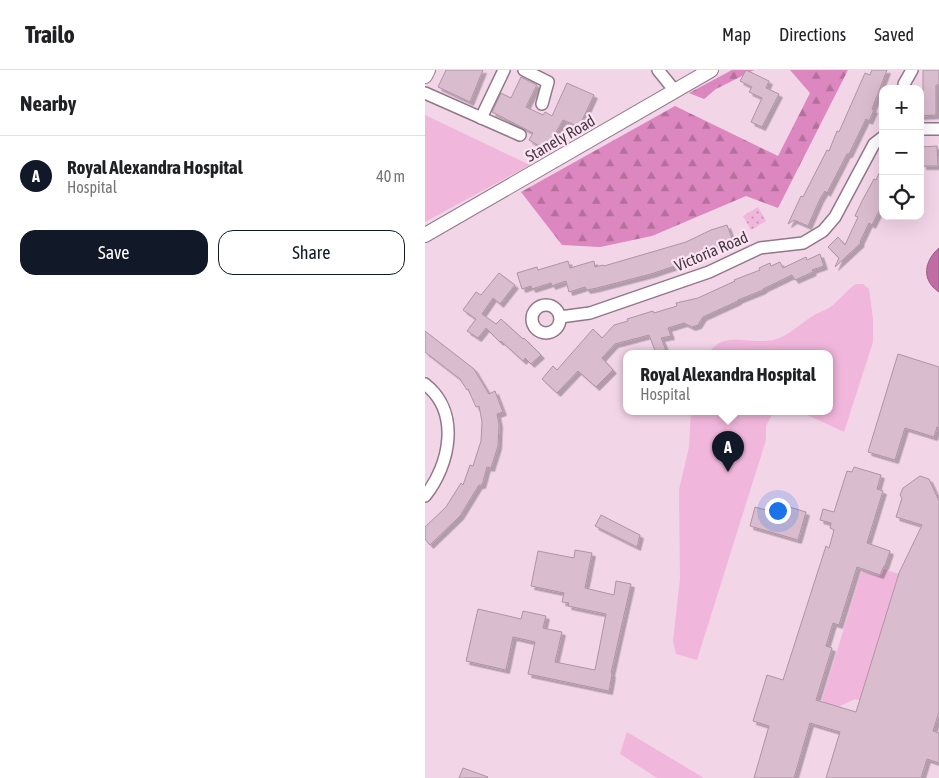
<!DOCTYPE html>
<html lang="en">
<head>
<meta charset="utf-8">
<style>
  :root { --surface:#fff; --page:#f6f6f6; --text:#202124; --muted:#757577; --line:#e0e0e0; --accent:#111827 }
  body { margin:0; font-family:"Asap Condensed",sans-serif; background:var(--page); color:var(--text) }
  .controls { position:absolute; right:15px; top:15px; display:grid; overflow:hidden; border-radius:10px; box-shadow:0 5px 20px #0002 }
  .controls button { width:45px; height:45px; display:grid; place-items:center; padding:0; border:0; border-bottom:1px solid var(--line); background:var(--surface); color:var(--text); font:25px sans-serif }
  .you { position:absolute; left:352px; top:440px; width:18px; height:18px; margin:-12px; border:4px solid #fff; border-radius:50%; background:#1a73e8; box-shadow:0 0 0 8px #1a73e833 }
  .badge { display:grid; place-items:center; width:32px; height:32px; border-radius:50%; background:var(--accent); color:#fff; font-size:16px; font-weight:700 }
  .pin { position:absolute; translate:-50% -41px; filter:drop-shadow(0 1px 2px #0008) }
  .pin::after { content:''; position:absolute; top:26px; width:18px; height:15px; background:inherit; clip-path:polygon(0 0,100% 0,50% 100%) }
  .popup { position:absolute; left:198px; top:280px; width:210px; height:65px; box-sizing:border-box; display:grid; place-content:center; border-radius:10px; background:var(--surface); filter:drop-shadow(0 1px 4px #0005); font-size:16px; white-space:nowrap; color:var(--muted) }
  .popup b { font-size:19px; color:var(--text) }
  .popup::after { content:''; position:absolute; left:50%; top:100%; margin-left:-10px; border:10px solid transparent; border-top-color:var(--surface) }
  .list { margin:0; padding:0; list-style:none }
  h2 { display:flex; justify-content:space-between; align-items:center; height:65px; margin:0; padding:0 20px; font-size:21px }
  h2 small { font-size:16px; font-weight:400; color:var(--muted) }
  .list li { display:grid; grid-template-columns:32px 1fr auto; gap:15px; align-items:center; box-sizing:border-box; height:80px; padding:0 20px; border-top:1px solid var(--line) }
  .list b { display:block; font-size:19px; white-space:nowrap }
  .list p { margin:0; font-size:16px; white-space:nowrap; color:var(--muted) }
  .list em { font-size:16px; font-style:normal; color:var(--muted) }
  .actions { display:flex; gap:10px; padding:15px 20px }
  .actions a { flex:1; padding:11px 0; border:1px solid var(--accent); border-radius:15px; text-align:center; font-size:18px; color:var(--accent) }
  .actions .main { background:var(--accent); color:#fff }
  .icon { flex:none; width:28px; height:28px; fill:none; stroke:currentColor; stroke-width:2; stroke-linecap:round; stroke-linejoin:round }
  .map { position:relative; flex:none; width:514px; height:708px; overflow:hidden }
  header { display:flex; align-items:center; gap:30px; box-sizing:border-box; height:70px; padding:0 25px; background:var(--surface); border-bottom:1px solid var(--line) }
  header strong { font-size:24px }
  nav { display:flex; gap:28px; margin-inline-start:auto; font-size:18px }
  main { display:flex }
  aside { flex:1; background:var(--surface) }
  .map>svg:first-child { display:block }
  .grass { fill:#f1b6dc }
  .forest { fill:url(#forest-firs) }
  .park { fill:url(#park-dots) }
  .water { fill:#bf6da4; stroke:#9a5d86 }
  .building { fill:#d9bcce; stroke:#af93a5; filter:url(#shadow) }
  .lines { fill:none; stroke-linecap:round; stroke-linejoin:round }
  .minor-casing { stroke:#927788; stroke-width:14 }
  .tertiary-casing { stroke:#927788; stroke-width:16 }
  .minor { stroke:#fff; stroke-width:11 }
  .tertiary { stroke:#fff; stroke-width:14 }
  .labels { text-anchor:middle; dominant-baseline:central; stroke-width:4.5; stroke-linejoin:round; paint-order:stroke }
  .street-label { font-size:16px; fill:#443940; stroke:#fde4f4 }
</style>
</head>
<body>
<header>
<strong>Trailo</strong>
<nav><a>Map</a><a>Directions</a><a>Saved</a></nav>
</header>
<main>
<aside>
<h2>Nearby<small></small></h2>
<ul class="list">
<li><span class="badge">A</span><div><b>Royal Alexandra Hospital</b><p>Hospital</p></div><em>40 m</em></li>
</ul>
<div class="actions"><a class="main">Save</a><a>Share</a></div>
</aside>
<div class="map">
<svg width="514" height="708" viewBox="0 0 514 708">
  <defs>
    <pattern id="forest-firs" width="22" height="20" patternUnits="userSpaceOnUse" patternTransform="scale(1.25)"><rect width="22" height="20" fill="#dc87c0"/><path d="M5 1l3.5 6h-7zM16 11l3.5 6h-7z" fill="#b46f9d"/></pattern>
    <pattern id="park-dots" width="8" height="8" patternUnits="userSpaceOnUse" patternTransform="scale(1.25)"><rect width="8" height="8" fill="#f1b6dc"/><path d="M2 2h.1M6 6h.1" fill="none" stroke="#c595b4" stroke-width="1.8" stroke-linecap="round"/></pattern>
    <filter id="shadow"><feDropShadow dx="3.5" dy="3.5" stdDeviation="0" flood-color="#0004"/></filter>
  </defs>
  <rect width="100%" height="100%" fill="#f3d5e8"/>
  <g class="grass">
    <path d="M 0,45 L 105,95 L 0,152 Z"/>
    <path d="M 431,214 L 438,214 L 444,219 L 448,249 L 448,272 L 419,362 L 374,341 L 404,341 L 404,283 L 284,283 C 298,260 326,275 348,270 C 365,266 376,252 391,244 C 397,241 403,239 408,235 C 416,228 422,220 431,214 Z"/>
    <path d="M 266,341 L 349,341 L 341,356 L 341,370 L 272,590 L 251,584 L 248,571 L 255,509 L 254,420 L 264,377 Z"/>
    <path d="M 459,499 L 480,506 L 455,636 L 430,629 L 413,637 L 398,632 L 397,630 L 436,503 L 438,502 L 453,506 L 457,504 Z"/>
    <path d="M 202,662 L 279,708 L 232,708 L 195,684 Z"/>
  </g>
  <g class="forest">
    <path d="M 307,0 L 329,0 L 291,19 L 279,29 L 264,23 Z"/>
    <path d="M 365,0 L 423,0 L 353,138 L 321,126 L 227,166 L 175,177 L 137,175 L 96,122 L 250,36 L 353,86 L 385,23 Z"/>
  </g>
  <path class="park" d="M 333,137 L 341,151 L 326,160 L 318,146 Z"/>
  <path class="water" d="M 514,178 L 514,222 C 496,210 499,191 514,178 Z"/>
  <g class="building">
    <path d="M 21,0 L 58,0 L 45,32 L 13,17 Z"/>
    <path d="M 321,0 L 344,11 L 341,18 L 354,24 L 337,57 L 326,52 L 337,28 L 324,22 L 327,17 L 315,11 Z"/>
    <path d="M 447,0 L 462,0 L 447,39 L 449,40 L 444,51 L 441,49 L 424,84 L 422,84 L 402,123 L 400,121 L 395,129 L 383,156 L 369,150 L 363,154 L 376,126 L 378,127 L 402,80 L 404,81 L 412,61 L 414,62 L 440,3 L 445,5 Z"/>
    <path d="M 498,0 L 514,0 L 514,15 L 511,15 L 511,45 L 495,46 L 495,21 L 498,21 Z"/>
    <path d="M 96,7 L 112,15 L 101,37 L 118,45 L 120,42 L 127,46 L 142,13 L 169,25 L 154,57 L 138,50 L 121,80 L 104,70 L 108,63 L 67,42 L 76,23 L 86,28 Z"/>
    <path d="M 512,76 L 513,96 L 498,96 L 498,92 L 495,93 L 495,77 Z"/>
    <path d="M 458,95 L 458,133 L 447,155 L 444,153 L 435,172 L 436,173 L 410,197 L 414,188 L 403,177 L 413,167 L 420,175 L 433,147 L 430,146 L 437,131 L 449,109 L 451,110 Z"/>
    <path d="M 302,155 L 308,171 L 287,178 L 289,181 L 278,186 L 277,183 L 262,191 L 262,192 L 226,204 L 172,218 L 162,220 L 160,217 L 144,222 L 141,211 L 127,216 L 126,213 L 107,219 L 106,216 L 97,219 L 92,203 L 112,197 L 113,200 L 143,191 L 145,198 L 169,191 L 170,197 L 178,195 L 179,196 L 261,172 L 286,160 Z"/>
    <path d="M 395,184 L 399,196 L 387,200 L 388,202 L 370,210 L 367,205 L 338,219 L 338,220 L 313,230 L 313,231 L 278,247 L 273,255 L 267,257 L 259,253 L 243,258 L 246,266 L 236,268 L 241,280 L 231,283 L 224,265 L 190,274 L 177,288 L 188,300 L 171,317 L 153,301 L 132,323 L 117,309 L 128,296 L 132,300 L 168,259 L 177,268 L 189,255 L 203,251 L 202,249 L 228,241 L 229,243 L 252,236 L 251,233 L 273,228 L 310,211 L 309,210 L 335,200 L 334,198 L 345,193 L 346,196 L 355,192 L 358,198 L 381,187 L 382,190 Z"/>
    <path d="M 74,203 L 90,215 L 75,234 L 68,228 L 57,244 L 71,254 L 76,249 L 98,269 L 99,268 L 116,285 L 106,294 L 100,288 L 98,291 L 76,271 L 75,272 L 61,258 L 53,268 L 42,261 L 51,249 L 38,240 L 51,222 L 56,225 Z"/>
    <path d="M 0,261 L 49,299 L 64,324 L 70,321 L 78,342 L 72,344 L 74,354 L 73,376 L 66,398 L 62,397 L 57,415 L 54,415 L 35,446 L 5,475 L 0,469 L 0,457 L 21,437 L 36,413 L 38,415 L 45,395 L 48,396 L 56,371 L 57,352 L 54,336 L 51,337 L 43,319 L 42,320 L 35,309 L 0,282 Z"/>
    <path d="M 473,284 L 514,297 L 514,358 L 512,357 L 509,367 L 480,358 L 470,390 L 443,382 Z"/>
    <path d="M 429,397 L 456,405 L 452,419 L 458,421 L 442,473 L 465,481 L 460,496 L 459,496 L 455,505 L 432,497 L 414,555 L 408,553 L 401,576 L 407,578 L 391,630 L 431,642 L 474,503 L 497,455 L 471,447 L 477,428 L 475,425 L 478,418 L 495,406 L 504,409 L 514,431 L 514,642 L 508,661 L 514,663 L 514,693 L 502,689 L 496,708 L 401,708 L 415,662 L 385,653 L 369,708 L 329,708 L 344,656 L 328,651 L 342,605 L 358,610 L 401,476 L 404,478 L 409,460 L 405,458 L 406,453 L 395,450 L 398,439 L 409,442 L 422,401 L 427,402 Z"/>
    <path d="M 361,436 L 381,442 L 373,470 L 325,456 L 330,437 L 359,445 Z"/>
    <path d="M 176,445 L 215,465 L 212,477 L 170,456 Z"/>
    <path d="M 150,480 L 167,483 L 160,518 L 189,525 L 191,511 L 206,514 L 186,603 L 187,604 L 184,621 L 103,604 L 110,572 L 88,567 L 81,600 L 41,591 L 53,539 L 96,549 L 98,541 L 121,546 L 118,558 L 137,562 L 130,592 L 170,600 L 181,544 L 143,536 L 144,533 L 137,532 L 139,523 L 106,516 L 113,481 L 149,488 Z"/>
    <path d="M 38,698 L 63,707 L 62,708 L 34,708 Z"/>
  </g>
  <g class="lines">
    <defs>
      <g id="minor">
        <path d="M 99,0 L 123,12 L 117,34"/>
        <path d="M 233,0 L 250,21"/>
        <path d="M 479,19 L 479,14 L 487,0"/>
        <path d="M 0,23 L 95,65"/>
        <path d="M 56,48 L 79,0"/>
        <path d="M 495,59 L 514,59"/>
        <circle cx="121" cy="249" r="14"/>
        <path d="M 135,247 L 165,243 L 194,233 L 284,202 L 335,178 L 378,173 L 398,161 L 410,147 L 449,74 L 458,67"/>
        <path d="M 0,314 C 36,342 25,395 0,426"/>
      </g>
      <g id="tertiary">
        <path d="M 0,6 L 3,0"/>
        <path d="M 0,165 L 286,0"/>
      </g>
    </defs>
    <use href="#minor" class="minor-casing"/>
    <use href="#tertiary" class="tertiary-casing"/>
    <use href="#minor" class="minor"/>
    <use href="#tertiary" class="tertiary"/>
  </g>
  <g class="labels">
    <g class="street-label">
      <text transform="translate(135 68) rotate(-30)">Stanely Road</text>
      <text transform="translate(286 181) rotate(-23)">Victoria Road</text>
    </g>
  </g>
</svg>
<div class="controls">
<button>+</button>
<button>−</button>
<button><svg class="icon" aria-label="locate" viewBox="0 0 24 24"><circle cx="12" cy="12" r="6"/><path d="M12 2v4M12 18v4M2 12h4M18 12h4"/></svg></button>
</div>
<div class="you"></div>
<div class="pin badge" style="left:303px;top:402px">A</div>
<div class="popup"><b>Royal Alexandra Hospital</b>Hospital</div>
</div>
</main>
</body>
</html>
